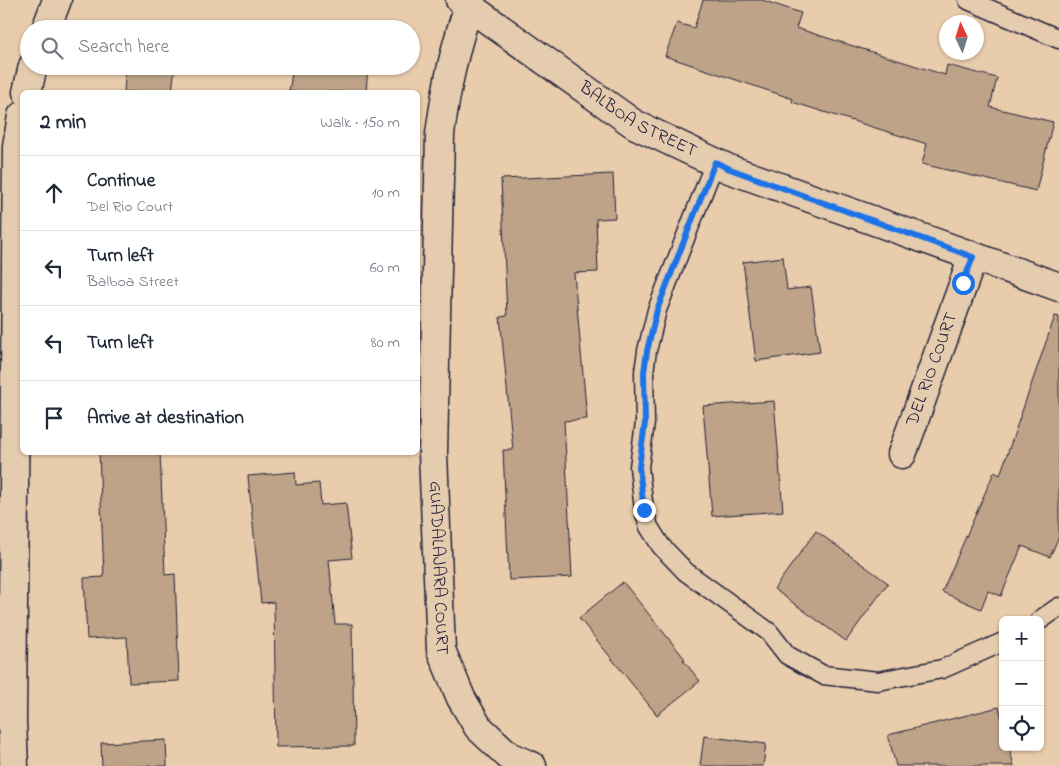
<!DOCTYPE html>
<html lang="en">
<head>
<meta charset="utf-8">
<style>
  :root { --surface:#fff; --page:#f6f6f7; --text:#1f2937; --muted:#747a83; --line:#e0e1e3 }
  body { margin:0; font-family:"Indie Flower",sans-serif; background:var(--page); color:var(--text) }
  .controls { position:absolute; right:15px; bottom:15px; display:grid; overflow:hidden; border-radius:8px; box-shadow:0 1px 4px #0004 }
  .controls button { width:45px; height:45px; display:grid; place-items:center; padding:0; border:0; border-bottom:1px solid var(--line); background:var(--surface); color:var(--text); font:25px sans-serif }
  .compass { position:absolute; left:939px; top:15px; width:45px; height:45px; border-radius:50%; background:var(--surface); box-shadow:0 1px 4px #0004; rotate:356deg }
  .stop { position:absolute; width:15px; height:15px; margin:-11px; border:4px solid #1a73e8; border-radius:50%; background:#fff }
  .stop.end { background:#1a73e8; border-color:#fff; box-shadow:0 1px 5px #0008 }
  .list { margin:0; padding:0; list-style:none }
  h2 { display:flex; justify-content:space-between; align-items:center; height:65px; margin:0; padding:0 20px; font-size:21px }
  h2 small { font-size:16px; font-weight:400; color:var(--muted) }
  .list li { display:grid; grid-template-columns:32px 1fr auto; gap:15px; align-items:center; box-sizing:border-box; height:75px; padding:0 20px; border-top:1px solid var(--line) }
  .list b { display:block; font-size:19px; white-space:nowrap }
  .list p { margin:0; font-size:16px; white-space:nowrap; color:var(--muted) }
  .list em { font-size:16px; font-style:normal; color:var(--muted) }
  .icon { flex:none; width:28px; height:28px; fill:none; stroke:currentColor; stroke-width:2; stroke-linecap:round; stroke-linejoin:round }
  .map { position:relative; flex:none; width:1059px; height:766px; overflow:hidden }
  .search { position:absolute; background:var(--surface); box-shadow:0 1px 4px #0004; left:20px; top:20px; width:400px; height:55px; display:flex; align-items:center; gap:12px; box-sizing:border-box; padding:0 18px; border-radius:28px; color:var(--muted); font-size:19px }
  .panel { position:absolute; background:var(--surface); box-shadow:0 1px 4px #0004; left:20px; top:90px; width:400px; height:365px; border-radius:8px }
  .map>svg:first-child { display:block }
  .building { fill:#bea388; stroke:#22223b }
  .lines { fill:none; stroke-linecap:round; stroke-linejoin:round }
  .service-casing { stroke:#22223b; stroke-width:21 }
  .minor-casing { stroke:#22223b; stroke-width:31 }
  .service { stroke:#e6ccae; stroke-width:18 }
  .minor { stroke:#e6ccae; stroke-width:28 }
  .route { stroke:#1a73e8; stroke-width:6 }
  .labels { text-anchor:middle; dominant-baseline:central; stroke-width:4; stroke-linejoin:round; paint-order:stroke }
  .street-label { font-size:18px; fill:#22223b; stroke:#e6ccae }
</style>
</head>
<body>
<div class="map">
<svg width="1059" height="766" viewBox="0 0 1059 766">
  <rect width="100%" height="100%" fill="#e8ccab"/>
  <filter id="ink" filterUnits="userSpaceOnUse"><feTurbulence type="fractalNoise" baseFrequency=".02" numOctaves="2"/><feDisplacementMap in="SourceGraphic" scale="10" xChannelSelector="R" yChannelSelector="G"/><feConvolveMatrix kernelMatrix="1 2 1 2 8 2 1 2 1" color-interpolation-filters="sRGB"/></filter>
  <g filter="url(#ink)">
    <g class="building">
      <path d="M 703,0 L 762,0 L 801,13 L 796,28 L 945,75 L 947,65 L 997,78 L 990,107 L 1053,122 L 1036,191 L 922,164 L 927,144 L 792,102 L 793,99 L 665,56 L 677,23 L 694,28 Z"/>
      <path d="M 129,24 L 178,28 L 178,29 L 128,29 Z"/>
      <path d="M 310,24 L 342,29 L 310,29 Z"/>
      <path d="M 126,66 L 175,66 L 172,92 L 124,92 Z"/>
      <path d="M 304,66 L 368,66 L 366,92 L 289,92 L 293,67 L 304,69 Z"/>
      <path d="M 613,174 L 615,218 L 596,219 L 598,272 L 574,273 L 587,419 L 564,421 L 572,577 L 509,580 L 503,450 L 513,450 L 500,317 L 507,316 L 501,179 Z"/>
      <path d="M 783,257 L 787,290 L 811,287 L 820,352 L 756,361 L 743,262 Z"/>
      <path d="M 1055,316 L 1059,317 L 1059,536 L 1050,557 L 1022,546 L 1001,596 L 988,591 L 981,609 L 942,592 L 994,472 L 1000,475 Z"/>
      <path d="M 774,401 L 783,511 L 712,516 L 703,406 Z"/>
      <path d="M 99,452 L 160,452 L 165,575 L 175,574 L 179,681 L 129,683 L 127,637 L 87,639 L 84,578 L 104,577 Z"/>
      <path d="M 295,472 L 296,485 L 319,483 L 321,505 L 346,503 L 352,558 L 329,560 L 335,624 L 352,624 L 354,746 L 276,747 L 274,602 L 261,603 L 248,476 Z"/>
      <path d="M 816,531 L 888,583 L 846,641 L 774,589 Z"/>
      <path d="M 623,582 L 685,659 L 683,660 L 700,681 L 657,715 L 579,618 Z"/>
      <path d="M 999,707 L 1003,723 L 1003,747 L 1009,747 L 1014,766 L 896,766 L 888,735 Z"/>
      <path d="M 704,736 L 766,744 L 763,766 L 700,766 Z"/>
      <path d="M 166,740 L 167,766 L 102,766 L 101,743 Z"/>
    </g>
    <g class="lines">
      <defs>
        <g id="service">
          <path d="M 968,0 L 1059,39"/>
          <path d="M 715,162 L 657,310 L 647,351 L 644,372 L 645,423 L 639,467 L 644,510 L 649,527 L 661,546 L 686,572 L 769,632 L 787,655 L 823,675 L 878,681 L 942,669 L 1003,642"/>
          <path d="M 1040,620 L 1059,607"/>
        </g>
        <g id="minor">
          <path id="s1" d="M 460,0 L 634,124 L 729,169 L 1059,287"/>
          <path id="s2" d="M 471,0 C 455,44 446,88 440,134 L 433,453 L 441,650 L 461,698 L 478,727 L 509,756 L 532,766"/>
          <path d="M 46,29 L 57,0"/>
          <path d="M 27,92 L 33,66"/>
          <path id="s3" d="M 902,454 L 973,257"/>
          <path d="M 14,766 L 12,722 L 17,146 L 22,116"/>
        </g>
      </defs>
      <use href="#service" class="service-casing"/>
      <use href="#minor" class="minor-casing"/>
      <use href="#service" class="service"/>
      <use href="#minor" class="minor"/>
    </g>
  </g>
  <g class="lines" filter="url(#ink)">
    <path class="route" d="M 644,510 L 639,467 L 645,423 L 644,372 L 647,351 L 657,310 L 715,162 L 730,169 L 973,257 L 963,283"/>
  </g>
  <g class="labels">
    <g class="street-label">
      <text stroke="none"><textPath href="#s1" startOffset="215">BALBOA STREET</textPath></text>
      <text stroke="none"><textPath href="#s3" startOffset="90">DEL RIO COURT</textPath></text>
      <text stroke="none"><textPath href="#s2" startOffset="572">GUADALAJARA COURT</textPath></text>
    </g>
  </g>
</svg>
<div class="controls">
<button>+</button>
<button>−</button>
<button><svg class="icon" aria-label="locate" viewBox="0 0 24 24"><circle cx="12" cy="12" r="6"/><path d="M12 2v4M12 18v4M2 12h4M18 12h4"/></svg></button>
</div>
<svg class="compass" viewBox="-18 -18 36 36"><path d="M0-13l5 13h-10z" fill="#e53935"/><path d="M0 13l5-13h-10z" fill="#747a83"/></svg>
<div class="stop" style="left:963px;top:283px"></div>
<div class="stop end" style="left:644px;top:510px"></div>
<div class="search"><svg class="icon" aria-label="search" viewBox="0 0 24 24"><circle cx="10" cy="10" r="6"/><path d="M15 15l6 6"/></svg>Search here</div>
<section class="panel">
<h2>2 min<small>Walk · 150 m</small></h2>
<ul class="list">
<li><svg class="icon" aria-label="ahead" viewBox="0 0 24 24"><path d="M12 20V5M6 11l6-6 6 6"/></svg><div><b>Continue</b><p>Del Rio Court</p></div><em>10 m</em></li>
<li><svg class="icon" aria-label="left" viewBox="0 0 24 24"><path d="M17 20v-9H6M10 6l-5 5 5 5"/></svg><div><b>Turn left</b><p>Balboa Street</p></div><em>60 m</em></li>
<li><svg class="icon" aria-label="left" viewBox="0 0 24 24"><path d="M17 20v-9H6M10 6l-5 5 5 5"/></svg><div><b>Turn left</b></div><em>80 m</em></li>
<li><svg class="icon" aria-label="arrive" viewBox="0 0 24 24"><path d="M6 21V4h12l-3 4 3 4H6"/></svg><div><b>Arrive at destination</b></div></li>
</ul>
</section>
</div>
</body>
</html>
